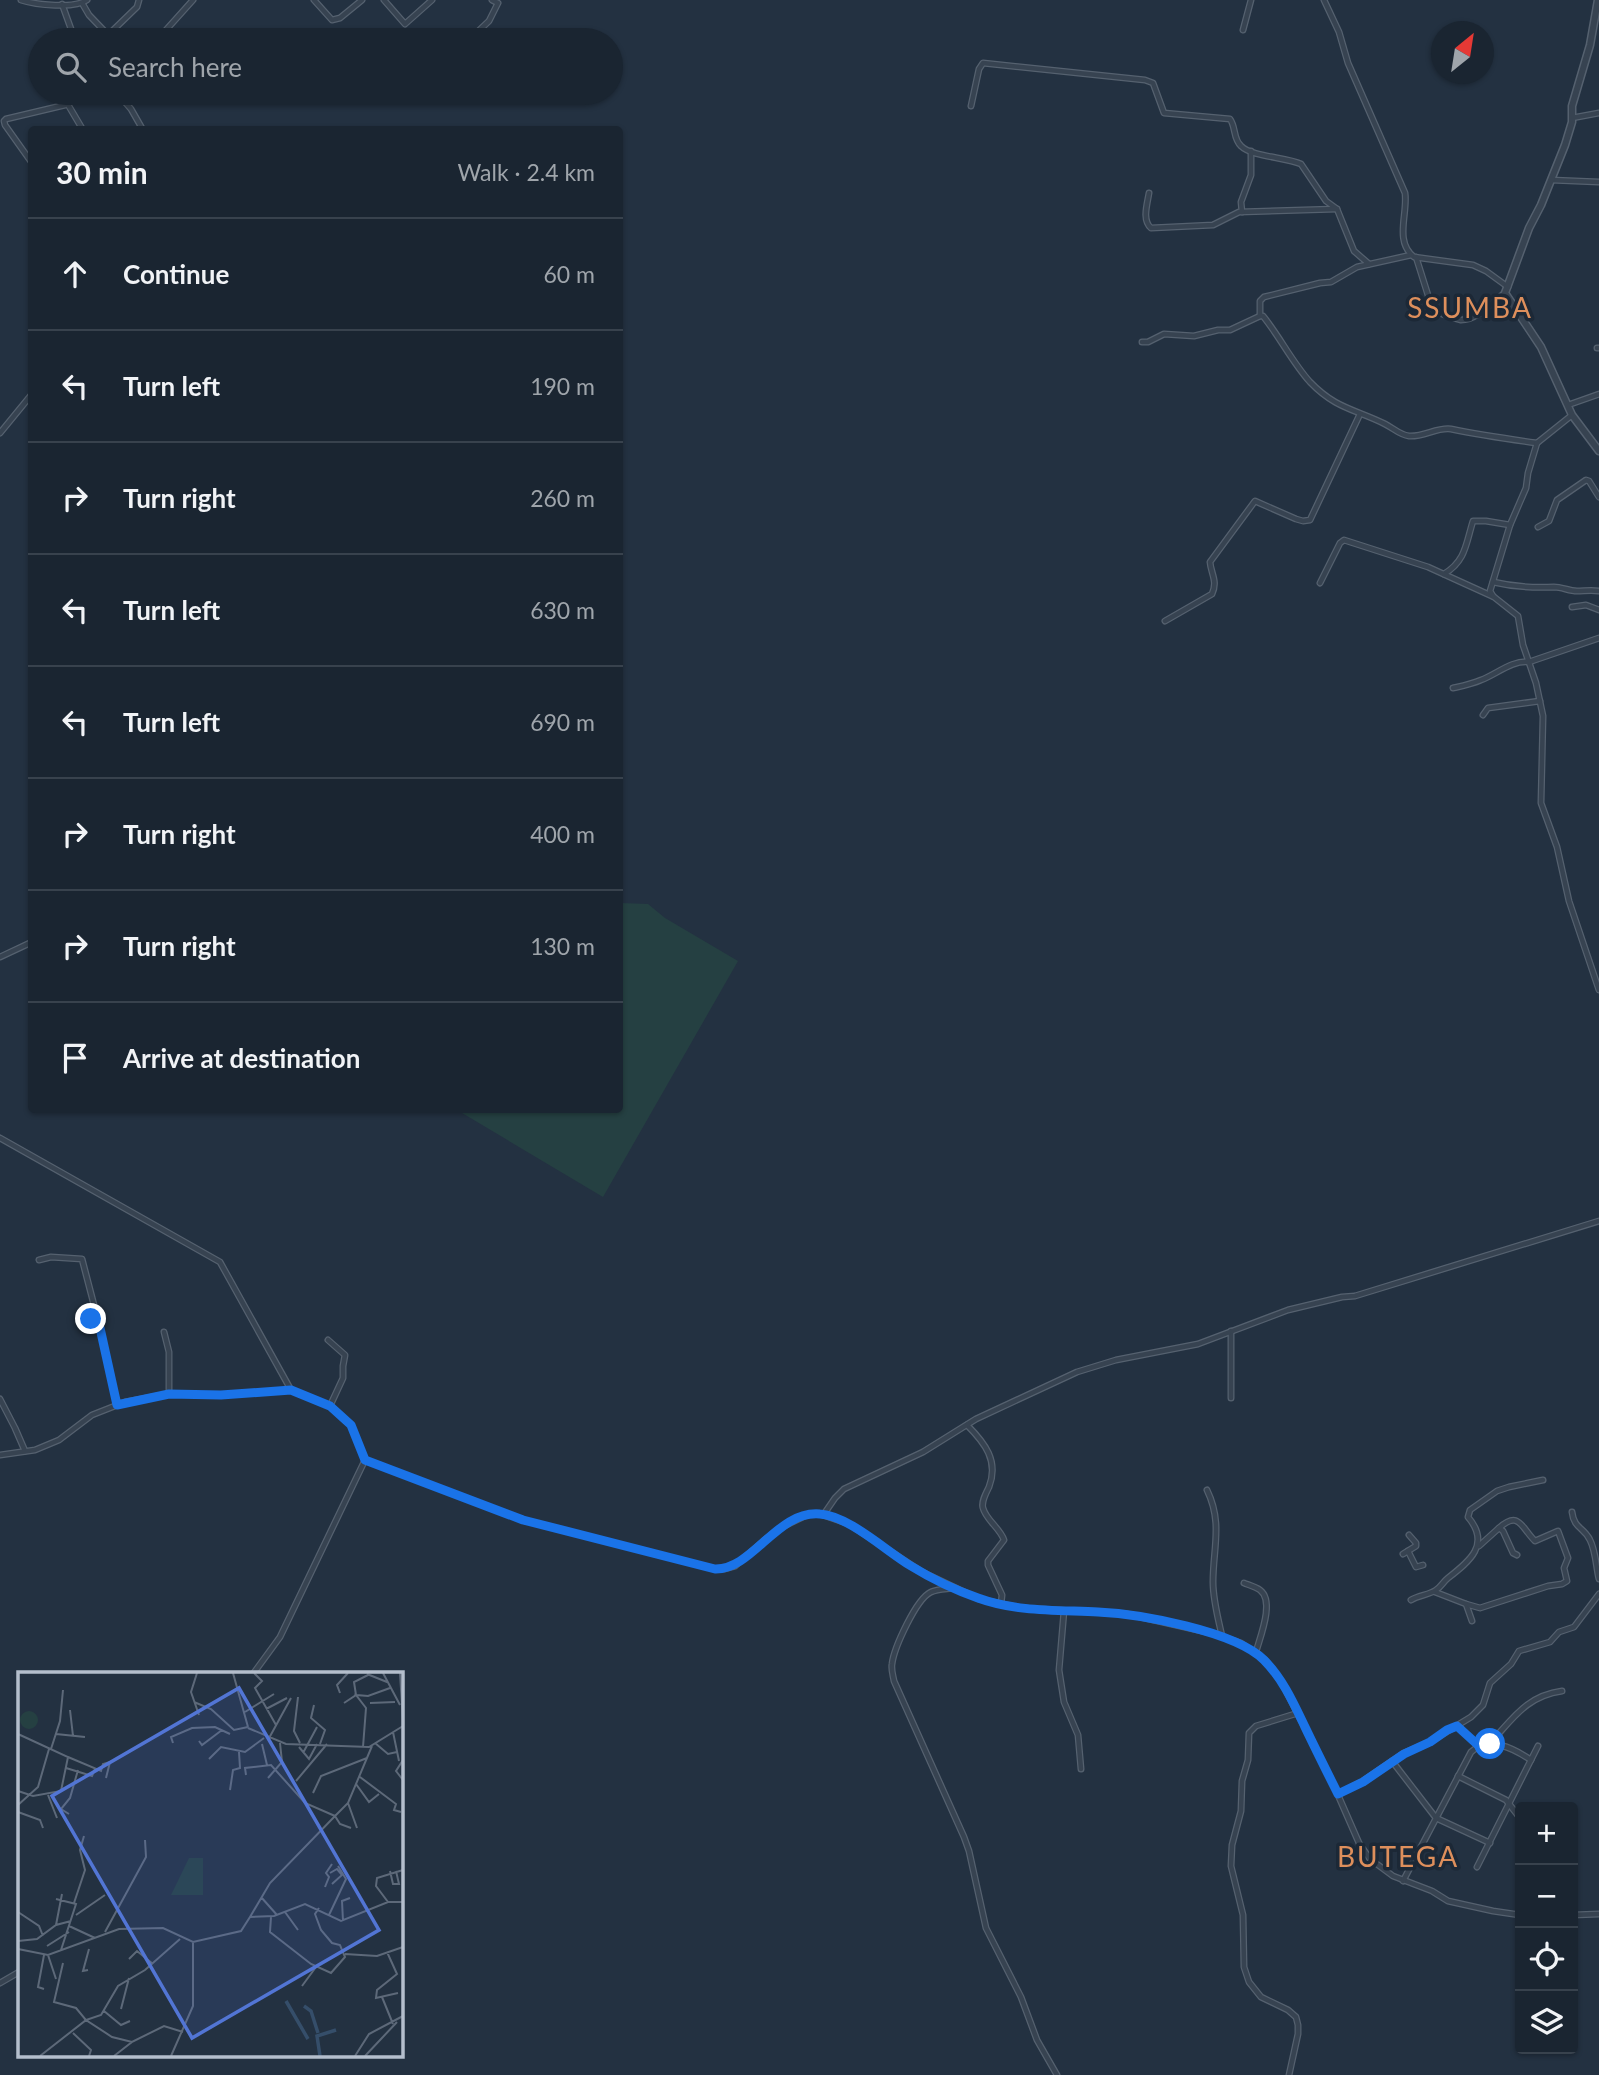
<!DOCTYPE html>
<html lang="en">
<head>
<meta charset="utf-8">
<style>
  :root { --surface:#1a2531; --page:#232d39; --text:#f1f3f6; --muted:#9fa5ab; --line:#38424d }
  body { margin:0; font-family:Lato,sans-serif; background:var(--page); color:var(--text) }
  .controls { position:absolute; right:21px; bottom:21px; display:grid; overflow:hidden; border-radius:7px; box-shadow:0 2px 5px #0004 }
  .controls button { width:63px; height:63px; display:grid; place-items:center; padding:0; border:0; border-bottom:2px solid var(--line); background:var(--surface); color:var(--text); font:35px sans-serif }
  .compass { position:absolute; left:1431px; top:21px; width:63px; height:63px; border-radius:50%; background:var(--surface); box-shadow:0 2px 5px #0004; rotate:30deg }
  .stop { position:absolute; width:21px; height:21px; margin:-16px; border:5px solid #1a73e8; border-radius:50%; background:#fff }
  .stop.end { background:#1a73e8; border-color:#fff; box-shadow:0 2px 7px #0008 }
  .list { margin:0; padding:0; list-style:none }
  h2 { display:flex; justify-content:space-between; align-items:center; height:91px; margin:0; padding:0 28px; font-size:30px }
  h2 small { font-size:23px; font-weight:400; color:var(--muted) }
  .list li { display:grid; grid-template-columns:46px 1fr auto; gap:21px; align-items:center; box-sizing:border-box; height:112px; padding:0 28px; border-top:2px solid var(--line) }
  .list b { display:block; font-size:26px; white-space:nowrap }
  .list em { font-size:23px; font-style:normal; color:var(--muted) }
  .icon { flex:none; width:38px; height:38px; fill:none; stroke:currentColor; stroke-width:2; stroke-linecap:round; stroke-linejoin:round }
  .map { position:relative; flex:none; width:1599px; height:2075px; overflow:hidden }
  .search { position:absolute; background:var(--surface); box-shadow:0 2px 5px #0004; left:28px; top:28px; width:595px; height:77px; display:flex; align-items:center; gap:18px; box-sizing:border-box; padding:0 24px; border-radius:38px; color:var(--muted); font-size:26px }
  .panel { position:absolute; background:var(--surface); box-shadow:0 2px 5px #0004; left:28px; top:126px; width:595px; height:987px; border-radius:7px }
  .map>svg:first-child { display:block }
  .green { fill:#254042 }
  .lines { fill:none; stroke-linecap:round; stroke-linejoin:round }
  .minor-casing { stroke:#55616f; stroke-width:7 }
  .tertiary-casing { stroke:#55616f; stroke-width:9 }
  .minor { stroke:#374351; stroke-width:4.5 }
  .tertiary { stroke:#374351; stroke-width:6 }
  .route { stroke:#1a73e8; stroke-width:9 }
  .labels { text-anchor:middle; dominant-baseline:central; stroke-width:7; stroke-linejoin:round; paint-order:stroke }
  .quarter-label { font-size:28px; letter-spacing:2px; fill:#de8f5c; stroke:#1c2836 }
  .inset-river { fill:none; stroke:#354e6a; stroke-width:3.5 }
  .inset-road { fill:none; stroke:#5d6979; stroke-width:2 }
  .view { fill:#5275d4; fill-opacity:0.15; stroke:#5275d4; stroke-width:3.5 }
  .inset-edge { fill:none; stroke:#b4becc; stroke-width:3.5 }
</style>
</head>
<body>
<div class="map">
<svg width="1599" height="2075" viewBox="0 0 1599 2075">
  <rect width="100%" height="100%" fill="#233141"/>
  <path class="green" d="M 620,903 L 648,904 L 665,918 L 738,961 L 603,1197 L 457,1110 L 620,1110 Z"/>
  <g class="lines">
    <defs>
      <g id="minor">
        <path d="M 21,0 C 36,5 75,9 87,0"/>
        <path d="M 314,0 L 332,20 L 340,18 L 362,0"/>
        <path d="M 384,0 L 405,24 L 432,0"/>
        <path d="M 1324,0 L 1339,32 L 1348,63 L 1405,193 C 1408,214 1394,241 1414,257 L 1473,265 L 1486,271 L 1508,287"/>
        <path d="M 82,3 L 89,15 L 113,40"/>
        <path d="M 62,4 L 75,40"/>
        <path d="M 1243,30 L 1251,0"/>
        <path d="M 108,35 L 137,7 L 139,0"/>
        <path d="M 157,40 L 193,0"/>
        <path d="M 469,40 L 489,21 L 498,3 L 492,0"/>
        <path d="M 117,93 L 131,109 L 143,130"/>
        <path d="M 67,103 L 83,130"/>
        <path d="M 971,106 L 979,69 L 983,63 L 1145,80 L 1153,83 L 1164,113 L 1230,119 C 1236,127 1233,139 1241,146 C 1252,157 1286,157 1301,164 L 1326,201 L 1337,209 L 1354,251 L 1369,264"/>
        <path d="M 1572,118 L 1599,113"/>
        <path d="M 32,163 L 5,125 L 4,121 L 6,119 L 65,105 L 65,93"/>
        <path d="M 1551,180 L 1599,182"/>
        <path d="M 1149,193 C 1147,205 1142,220 1151,228 L 1213,225 L 1239,212 L 1337,209"/>
        <path d="M 1242,212 L 1241,202 L 1251,175 L 1251,151"/>
        <path d="M 1416,257 L 1433,311 C 1437,312 1459,320 1461,320 C 1478,320 1492,302 1505,293"/>
        <path d="M 1260,316 L 1260,301 L 1264,297 L 1320,283 L 1331,282 L 1357,267 L 1411,255"/>
        <path d="M 1142,342 L 1148,342 L 1164,334 L 1194,336 L 1218,330 L 1230,330 L 1260,316 L 1263,316 C 1280,337 1292,362 1310,382 C 1336,409 1355,409 1385,424 C 1393,428 1400,435 1409,436 C 1424,437 1437,427 1451,429 C 1480,435 1508,439 1537,443 L 1572,415"/>
        <path d="M 1597,348 L 1599,348"/>
        <path d="M 1568,405 L 1599,394"/>
        <path d="M 0,433 L 32,394"/>
        <path d="M 1538,527 L 1549,521 L 1557,500 L 1586,480 L 1589,481 L 1599,497"/>
        <path d="M 1444,574 C 1466,561 1466,543 1473,521 L 1486,521 L 1510,525"/>
        <path d="M 1493,582 C 1514,587 1533,588 1554,587 C 1562,587 1569,591 1577,591 C 1584,591 1591,590 1599,591"/>
        <path d="M 1320,583 L 1340,543 L 1344,540 L 1428,567 L 1494,597 L 1518,616 L 1523,645 L 1536,683 L 1543,716 L 1541,803 L 1557,847 L 1569,901 L 1599,990"/>
        <path d="M 1493,596 L 1490,591 L 1510,525 L 1526,488 L 1528,473 L 1537,443"/>
        <path d="M 1572,607 L 1586,605 L 1599,610"/>
        <path d="M 1165,621 L 1212,594 C 1218,581 1211,574 1210,562 L 1255,501 L 1296,519 L 1303,521 L 1310,520 L 1360,414"/>
        <path d="M 1453,688 C 1462,686 1472,684 1481,680 C 1497,674 1512,660 1529,662 L 1599,638"/>
        <path d="M 1483,715 L 1488,708 L 1540,701"/>
        <path d="M 0,957 L 32,942"/>
        <path d="M 0,1138 L 220,1262 L 291,1390 L 330,1406 L 351,1425 L 365,1460 L 523,1520 L 715,1569 L 724,1569 L 735,1566 L 767,1538 L 782,1527 L 809,1514 L 820,1514 L 849,1524 L 922,1572 L 979,1599 L 1021,1608 L 1127,1614 L 1211,1633 L 1241,1643 L 1265,1660 L 1282,1683 L 1331,1779 L 1359,1843 L 1370,1859 L 1393,1876 L 1432,1891 L 1448,1901 L 1493,1911 L 1520,1915"/>
        <path d="M 39,1260 L 51,1257 L 82,1259 L 100,1328"/>
        <path d="M 88,1316 L 100,1328 L 117,1405"/>
        <path d="M 1231,1331 L 1231,1398"/>
        <path d="M 164,1332 L 169,1352 L 169,1394"/>
        <path d="M 328,1340 L 345,1355 L 343,1366 L 343,1378 L 330,1406"/>
        <path d="M 0,1399 L 15,1428 L 25,1451"/>
        <path d="M 967,1425 C 985,1443 999,1461 989,1487 C 986,1493 981,1502 983,1508 C 986,1520 1000,1528 1004,1540 L 988,1561 L 988,1565 L 1002,1595 L 1001,1604"/>
        <path d="M 0,1455 L 35,1450 L 59,1440 L 92,1415 L 125,1402 L 169,1394 L 221,1395 L 291,1390"/>
        <path d="M 1207,1490 C 1223,1523 1213,1548 1213,1582 C 1213,1600 1218,1618 1222,1636"/>
        <path d="M 1572,1512 C 1574,1529 1584,1527 1590,1540 C 1596,1552 1596,1567 1599,1579"/>
        <path d="M 824,1514 L 835,1498 L 844,1489 L 923,1452 L 976,1419 L 1077,1372 L 1116,1360 L 1198,1344 L 1288,1310 L 1342,1297 L 1355,1296 L 1599,1221"/>
        <path d="M 1479,1546 L 1499,1528 L 1503,1531 L 1513,1553 L 1517,1555"/>
        <path d="M 1408,1551 L 1416,1567 L 1423,1565"/>
        <path d="M 1403,1554 L 1416,1546 L 1416,1543 L 1409,1535"/>
        <path d="M 1244,1583 C 1249,1585 1256,1587 1260,1590 C 1275,1601 1260,1637 1256,1652"/>
        <path d="M 953,1588 C 946,1589 937,1589 931,1592 C 916,1599 894,1648 892,1664 C 891,1670 893,1675 894,1681 L 964,1837 L 969,1851 L 986,1928 L 1021,1997 L 1037,2040 L 1057,2075"/>
        <path d="M 1435,1592 L 1466,1604 L 1472,1621"/>
        <path d="M 1411,1600 C 1419,1595 1429,1595 1436,1590 C 1441,1587 1443,1582 1448,1578 C 1470,1561 1491,1544 1468,1517 L 1470,1510 L 1497,1491 L 1509,1487 L 1543,1480"/>
        <path d="M 1466,1604 L 1480,1608 L 1548,1586 L 1562,1584 L 1567,1581 L 1564,1568 L 1568,1558 L 1558,1531 L 1535,1541 C 1521,1527 1519,1510 1499,1528"/>
        <path d="M 1064,1611 L 1059,1670 L 1064,1702 L 1078,1735 L 1081,1769"/>
        <path d="M 253,1674 L 280,1637 L 365,1460"/>
        <path d="M 1457,1726 L 1479,1746"/>
        <path d="M 1490,1743 C 1513,1719 1526,1696 1562,1691"/>
        <path d="M 1392,1761 L 1436,1818 L 1490,1843"/>
        <path d="M 1458,1776 L 1506,1800 L 1520,1818"/>
        <path d="M 1338,1794 L 1363,1781 L 1404,1753 L 1430,1742 L 1471,1717 L 1483,1705 L 1490,1683 L 1511,1664 L 1519,1651 L 1550,1642 L 1559,1632 L 1574,1627 L 1599,1594"/>
        <path d="M 1477,1867 L 1538,1746"/>
        <path d="M 1403,1881 L 1471,1752 C 1490,1736 1513,1748 1531,1760"/>
        <path d="M 1573,1915 L 1599,1914"/>
        <path d="M 0,1983 L 19,1972"/>
        <path d="M 1289,2075 L 1298,2034 L 1298,2025 L 1296,2017 L 1288,2010 L 1261,1997 L 1249,1982 L 1244,1967 L 1243,1915 L 1231,1866 L 1232,1845 L 1241,1811 L 1242,1781 L 1248,1760 L 1249,1733 L 1256,1726 L 1298,1713"/>
      </g>
      <path id="tertiary" d="M 1598,0 L 1590,45 L 1572,106 L 1572,122 L 1565,145 L 1541,205 L 1529,228 L 1505,293 L 1541,347 L 1572,415 L 1599,451"/>
    </defs>
    <use href="#minor" class="minor-casing"/>
    <use href="#tertiary" class="tertiary-casing"/>
    <use href="#minor" class="minor"/>
    <use href="#tertiary" class="tertiary"/>
  </g>
  <g class="lines">
    <path class="route" d="M 91,1319 L 100,1328 L 117,1405 L 169,1394 L 221,1395 L 291,1390 L 330,1406 L 351,1425 L 365,1460 L 523,1520 L 715,1569 C 753,1570 777,1510 820,1514 C 849,1516 886,1551 911,1566 C 932,1579 955,1590 978,1598 C 1016,1612 1059,1610 1098,1612 C 1140,1614 1235,1631 1264,1660 C 1283,1679 1294,1704 1305,1727 C 1316,1750 1327,1772 1338,1794 L 1363,1782 L 1404,1754 L 1430,1742 L 1447,1730 L 1457,1726 L 1479,1746 L 1490,1744"/>
  </g>
  <g class="labels">
    <g class="quarter-label">
      <text x="1470" y="307">SSUMBA</text>
      <text x="1398" y="1856">BUTEGA</text>
    </g>
  </g>
  <g transform="translate(18 1672)">
    <rect width="385" height="385" fill="#233141"/>
    <path d="M2 48a9 9 0 1 1 18 0a9 9 0 1 1-18 0ZM 171,186 L 185,186 L 185,223 L 153,223 Z" fill="#254042"/>
    <path class="inset-river" d="M 268,329 L 290,367M 286,334 L 293,339 L 300,361M 302,384 L 299,364 L 318,358"/>
    <path class="inset-road" d="M 179,1 L 173,20 L 181,43M 215,1 L 230,55M 236,1 L 244,9 L 237,16 L 258,53M 365,1 L 382,33M 382,1 L 385,49M 349,2 L 369,10M 322,21 L 319,13 L 330,1M 280,25 L 276,59 L 282,71M 176,30 L 193,37 L 216,58 L 230,55M 326,31 L 338,23 L 336,10 L 350,3M 352,31 L 377,30M 296,33 L 293,46 L 307,58 L 302,72M 248,37 L 269,26M 52,38 L 55,64M 227,40 L 256,22M 230,56 L 268,72 L 351,75 L 385,54M 375,60 L 381,89M 0,62 L 50,85 L 43,119 L 15,124 L 0,119M 38,62 L 67,65M 250,68 L 273,26M 181,69 L 184,73 L 204,58M 155,71 L 153,65 L 174,56 L 197,55 L 212,62M 357,71 L 370,82 L 379,80M 244,72 L 249,93M 281,75 L 291,87 L 299,72M 345,75 L 348,36 L 338,23 L 350,24 L 372,16M 33,77 L 42,49 L 45,18M 285,81 L 299,55M 50,85 L 83,99 L 85,92 L 92,90 L 88,106M 191,87 L 203,75 L 227,80 L 246,66M 385,88 L 378,99 L 385,108M 48,96 L 74,104 L 77,97M 228,103 L 227,96 L 253,93 L 287,131 L 317,144 L 330,131 L 354,74M 342,105 L 378,132 L 376,138 L 383,140M 250,106 L 264,90 L 262,71M 278,109 L 309,72M 338,112 L 351,130 L 361,122M 212,118 L 215,98 L 222,96 L 221,80M 295,121 L 303,104 L 349,86M 30,123 L 39,146M 330,131 L 339,156M 0,133 L 20,115 L 31,77M 0,140 L 22,148 L 25,156M 51,142 L 43,137 L 52,126 L 60,98M 317,144 L 322,152 L 333,156M 372,199 L 375,212 L 381,212 L 378,199M 312,201 L 319,197 L 324,203 L 314,212M 307,215 L 311,205 L 308,201 L 314,192M 243,225 L 259,243M 38,227 L 58,232 L 43,278M 370,230 L 358,214 L 359,206 L 385,198M 56,231 L 67,198 L 62,178 L 66,164M 0,240 L 21,254 L 25,264M 267,240 L 280,258M 58,243 L 87,223M 311,243 L 328,207 L 320,194M 232,245 L 252,211 L 318,143M 253,245 L 252,260 L 293,292 L 313,301 L 327,285 L 322,273 L 314,271 L 303,258 L 297,242 L 301,236M 325,249 L 324,229 L 332,226M 38,253 L 44,222M 51,254 L 77,266M 87,260 L 128,185 L 127,168M 162,267 L 127,298 L 100,314 L 83,343 L 68,348 L 94,365 L 114,370 L 146,354 L 165,360M 0,269 L 19,267 L 38,253 L 53,249M 29,274 L 51,260M 0,277 L 30,283 L 101,257 L 145,256 L 175,270 L 223,259 L 232,245 L 256,244 L 287,232 L 323,249 L 370,230 L 385,230M 369,280 L 379,302 L 359,318 L 358,326 L 380,321M 327,282 L 359,284 L 385,275M 26,283 L 20,315 L 26,317M 30,283 L 38,307M 111,287 L 119,279 L 135,292M 70,298 L 65,299 L 71,277M 284,314 L 298,295M 364,325 L 375,352M 103,337 L 111,306M 86,339 L 103,353 L 112,349M 55,361 L 73,378 L 71,384M 22,384 L 68,348 L 58,336 L 36,330 L 45,291M 96,384 L 114,370M 153,384 L 175,334 L 175,270M 337,384 L 351,362 L 385,344M 347,384 L 379,350"/>
    <path class="view" d="M 221,16 L 361,258 L 174,366 L 34,124 Z"/>
    <rect width="385" height="385" class="inset-edge"/>
  </g>
</svg>
<div class="controls">
<button>+</button>
<button>−</button>
<button><svg class="icon" aria-label="locate" viewBox="0 0 24 24"><circle cx="12" cy="12" r="6"/><path d="M12 2v4M12 18v4M2 12h4M18 12h4"/></svg></button>
<button><svg class="icon" aria-label="layers" viewBox="0 0 24 24"><path d="M12 4l9 5-9 5-9-5zM3 14l9 5 9-5"/></svg></button>
</div>
<svg class="compass" viewBox="-18 -18 36 36"><path d="M0-13l5 13h-10z" fill="#e53935"/><path d="M0 13l5-13h-10z" fill="#9fa5ab"/></svg>
<div class="stop" style="left:1490px;top:1744px"></div>
<div class="stop end" style="left:91px;top:1319px"></div>
<div class="search"><svg class="icon" aria-label="search" viewBox="0 0 24 24"><circle cx="10" cy="10" r="6"/><path d="M15 15l6 6"/></svg>Search here</div>
<section class="panel">
<h2>30 min<small>Walk · 2.4 km</small></h2>
<ul class="list">
<li><svg class="icon" aria-label="ahead" viewBox="0 0 24 24"><path d="M12 20V5M6 11l6-6 6 6"/></svg><div><b>Continue</b></div><em>60 m</em></li>
<li><svg class="icon" aria-label="left" viewBox="0 0 24 24"><path d="M17 20v-9H6M10 6l-5 5 5 5"/></svg><div><b>Turn left</b></div><em>190 m</em></li>
<li><svg class="icon" aria-label="right" viewBox="0 0 24 24"><path d="M7 20v-9h11M14 6l5 5-5 5"/></svg><div><b>Turn right</b></div><em>260 m</em></li>
<li><svg class="icon" aria-label="left" viewBox="0 0 24 24"><path d="M17 20v-9H6M10 6l-5 5 5 5"/></svg><div><b>Turn left</b></div><em>630 m</em></li>
<li><svg class="icon" aria-label="left" viewBox="0 0 24 24"><path d="M17 20v-9H6M10 6l-5 5 5 5"/></svg><div><b>Turn left</b></div><em>690 m</em></li>
<li><svg class="icon" aria-label="right" viewBox="0 0 24 24"><path d="M7 20v-9h11M14 6l5 5-5 5"/></svg><div><b>Turn right</b></div><em>400 m</em></li>
<li><svg class="icon" aria-label="right" viewBox="0 0 24 24"><path d="M7 20v-9h11M14 6l5 5-5 5"/></svg><div><b>Turn right</b></div><em>130 m</em></li>
<li><svg class="icon" aria-label="arrive" viewBox="0 0 24 24"><path d="M6 21V4h12l-3 4 3 4H6"/></svg><div><b>Arrive at destination</b></div></li>
</ul>
</section>
</div>
</body>
</html>
